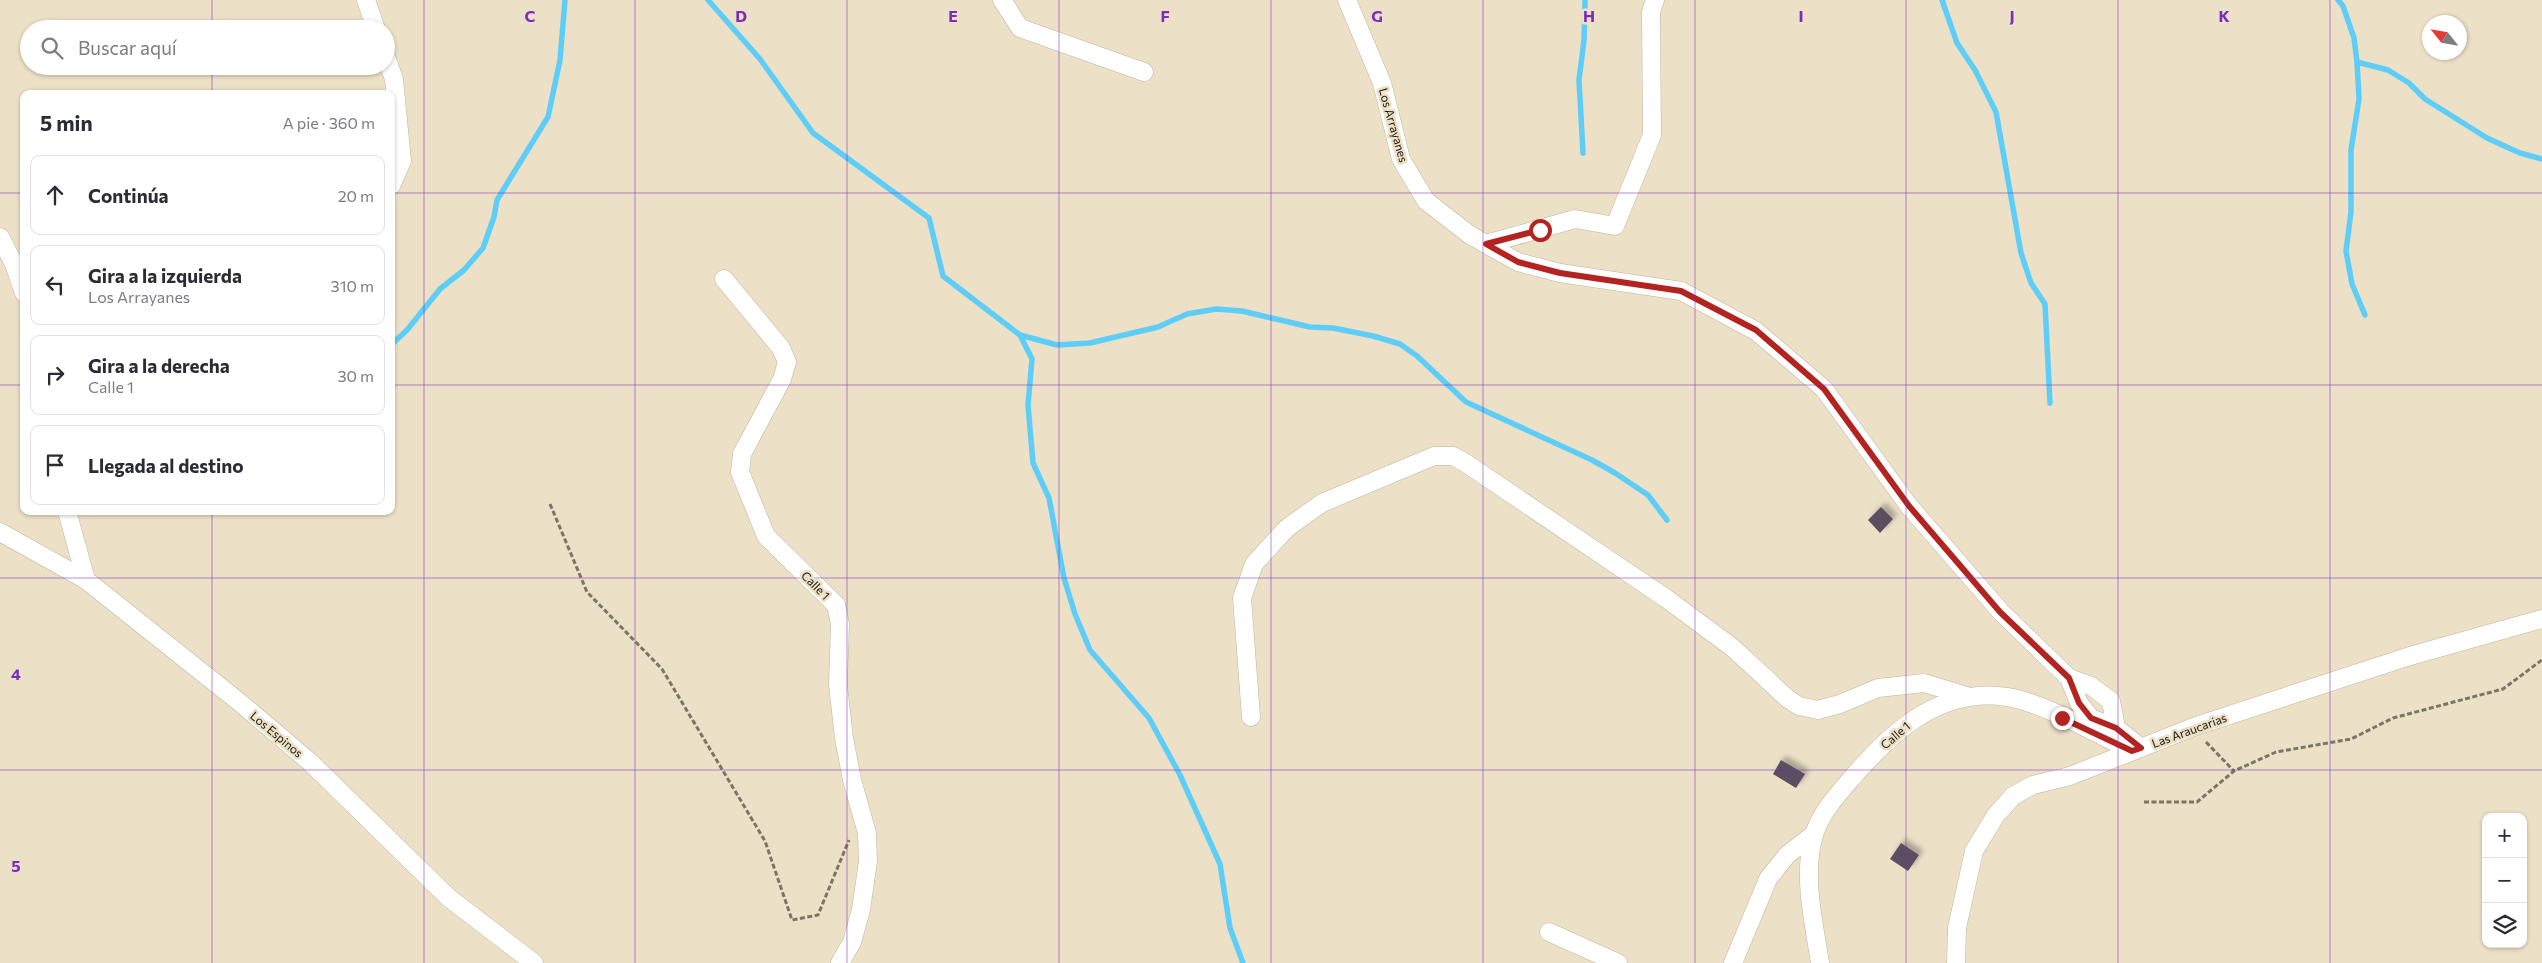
<!DOCTYPE html>
<html lang="es">
<head>
<meta charset="utf-8">
<style>
  :root { --surface:#fff; --page:#f7f7f7; --text:#2b2b33; --muted:#7c7c81; --line:#e1e1e2 }
  body { margin:0; font-family:Commissioner,sans-serif; background:var(--page); color:var(--text) }
  .controls { position:absolute; right:15px; bottom:15px; display:grid; overflow:hidden; border-radius:10px; box-shadow:0 1px 4px #0004 }
  .controls button { width:45px; height:45px; display:grid; place-items:center; padding:0; border:0; border-bottom:1px solid var(--line); background:var(--surface); color:var(--text); font:25px sans-serif }
  .compass { position:absolute; left:2422px; top:15px; width:45px; height:45px; border-radius:50%; background:var(--surface); box-shadow:0 1px 4px #0004; rotate:301deg }
  .stop { position:absolute; width:15px; height:15px; margin:-11px; border:4px solid #b32420; border-radius:50%; background:#fff }
  .stop.end { background:#b32420; border-color:#fff; box-shadow:0 1px 5px #0008 }
  .list { margin:0; padding:0; list-style:none }
  h2 { display:flex; justify-content:space-between; align-items:center; height:65px; margin:0; padding:0 20px; font-size:21px }
  h2 small { font-size:16px; font-weight:400; color:var(--muted) }
  .list li { display:grid; grid-template-columns:32px 1fr auto; gap:15px; align-items:center; box-sizing:border-box; height:80px; margin:0 10px 10px; padding:0 10px; border:1px solid var(--line); border-radius:10px }
  .list b { display:block; font-size:19px; white-space:nowrap }
  .list p { margin:0; font-size:16px; white-space:nowrap; color:var(--muted) }
  .list em { font-size:16px; font-style:normal; color:var(--muted) }
  .icon { flex:none; width:28px; height:28px; fill:none; stroke:currentColor; stroke-width:2; stroke-linecap:round; stroke-linejoin:round }
  .map { position:relative; flex:none; width:2542px; height:963px; overflow:hidden }
  .search { position:absolute; background:var(--surface); box-shadow:0 1px 4px #0004; left:20px; top:20px; width:375px; height:55px; display:flex; align-items:center; gap:12px; box-sizing:border-box; padding:0 18px; border-radius:28px; color:var(--muted); font-size:19px }
  .panel { position:absolute; background:var(--surface); box-shadow:0 1px 4px #0004; left:20px; top:90px; width:375px; height:425px; border-radius:10px }
  .map>svg:first-child { display:block }
  .lines { fill:none; stroke-linecap:round; stroke-linejoin:round }
  .stream { stroke:#5ecef8; stroke-width:5.5 }
  .building { fill:#5d4e61; filter:url(#shadow) }
  .street-casing { stroke:#c0b69d; stroke-width:19 }
  .path { stroke:#7c7564; stroke-width:3; stroke-dasharray:5 2.5; stroke-linecap:butt }
  .street { stroke:#fff; stroke-width:18 }
  .route { stroke:#b32420; stroke-width:6 }
  .grid { fill:none; stroke:#7b2cbf; stroke-width:1; stroke-opacity:0.55 }
  .labels { text-anchor:middle; dominant-baseline:central; stroke-width:5; stroke-linejoin:round; paint-order:stroke }
  .street-label { font-size:12px; fill:#1a160d; stroke:#ece0c7 }
  .grid-label { font-size:16px; text-anchor:middle; font-weight:bold; fill:#7b2cbf; stroke:#ece0c7; stroke-width:5; stroke-linejoin:round; paint-order:stroke }
</style>
</head>
<body>
<div class="map">
<svg width="2542" height="963" viewBox="0 0 2542 963">
  <defs>
    <filter id="shadow"><feDropShadow dx="4.5" dy="-4.5" stdDeviation="2.5" flood-color="#0004"/></filter>
  </defs>
  <rect width="100%" height="100%" fill="#ece0c7"/>
  <g class="lines">
    <g class="stream">
      <path d="M 708,0 L 760,59 L 813,133 L 929,218 L 943,276 L 1020,335 L 1032,359 L 1028,405 L 1033,463 L 1049,498 L 1064,578 L 1075,614 L 1090,650 L 1149,718 L 1180,775 L 1220,864 L 1230,928 L 1243,963"/>
      <path d="M 1942,0 L 1957,43 L 1975,70 L 1996,112 L 2021,253 L 2031,283 L 2045,304 L 2050,403"/>
      <path d="M 2338,0 L 2343,6 L 2354,38 L 2357,62 L 2359,99 L 2351,150 L 2351,212 L 2346,251 L 2352,284 L 2365,315"/>
      <path d="M 2357,62 L 2388,70 L 2409,83 L 2425,99 L 2487,138 L 2520,153 L 2542,159"/>
      <path d="M 1583,153 L 1579,80 L 1584,40 L 1585,0"/>
      <path d="M 1020,335 L 1057,345 L 1090,343 L 1158,327 L 1187,314 L 1216,309 L 1242,311 L 1310,327 L 1333,328 L 1373,336 L 1400,344 L 1417,356 L 1466,402 L 1592,460 L 1615,473 L 1648,495 L 1667,520"/>
      <path d="M 391,345 L 407,330 L 440,289 L 464,270 L 483,248 L 494,217 L 497,200 L 548,117 L 560,60 L 565,0"/>
    </g>
  </g>
  <g class="building">
    <path d="M 1881,507 L 1893,519 L 1880,533 L 1868,520 Z"/>
    <path d="M 1781,760 L 1805,774 L 1796,788 L 1773,774 Z"/>
    <path d="M 1901,843 L 1919,855 L 1908,871 L 1890,859 Z"/>
  </g>
  <g class="lines">
    <defs>
      <g id="street">
        <path d="M 366,0 L 376,29"/>
        <path d="M 1002,0 L 1020,28 L 1144,72"/>
        <path d="M 1347,0 L 1382,83 L 1401,159 L 1426,201 L 1470,235 L 1518,262 L 1560,273 L 1681,291 L 1756,331 L 1824,389 L 1909,506 L 2001,612 L 2069,678 L 2079,703 L 2091,718 L 2116,728 L 2141,748"/>
        <path d="M 386,57 L 394,79 L 402,161 L 391,186"/>
        <path d="M 0,237 L 14,264 L 24,293"/>
        <path d="M 1486,244 L 1575,219 L 1615,226 L 1652,135 L 1651,12 L 1655,0"/>
        <path d="M 724,279 L 781,348 L 787,362 L 782,379 L 742,454 L 740,472 L 766,536 L 836,605 L 840,624 L 838,685 L 844,738 L 852,780 L 867,833 L 868,861 L 861,910 L 852,942 L 840,963"/>
        <path d="M 67,511 L 86,580"/>
        <path d="M 0,532 L 86,580 L 238,701 L 310,762 L 449,898 L 534,963"/>
        <path d="M 2069,678 L 2091,686 L 2111,701 L 2116,728"/>
        <path d="M 1251,717 L 1242,598 L 1254,564 L 1287,528 L 1322,503 L 1434,456 L 1453,456 L 1464,462 L 1667,599 L 1733,648 L 1788,699 L 1799,706 L 1818,710 L 1840,704 L 1878,688 L 1924,683 L 1967,696"/>
        <path d="M 1549,932 L 1618,963"/>
        <path d="M 1733,963 L 1768,879 L 1787,855 L 1814,834"/>
        <path d="M 1820,963 C 1814,923 1802,875 1814,835 C 1820,814 1837,795 1851,779 C 1892,731 1940,687 2007,697 C 2042,702 2099,735 2132,751"/>
        <path d="M 1956,963 L 1957,928 L 1974,851 L 1996,815 L 2013,796 L 2033,785 L 2070,776 L 2196,726 L 2410,656 L 2542,619"/>
      </g>
    </defs>
    <use href="#street" class="street-casing"/>
    <g class="path">
      <path d="M 550,504 L 587,592 L 662,669 L 765,841 L 792,920 L 818,915 L 849,840"/>
      <path d="M 2206,742 L 2234,771"/>
      <path d="M 2144,802 L 2197,802 L 2234,771 L 2276,752 L 2351,739 L 2393,718 L 2503,689 L 2542,660"/>
    </g>
    <use href="#street" class="street"/>
  </g>
  <g class="lines">
    <path class="route" d="M 1540,230 L 1486,244 L 1518,262 L 1560,273 L 1681,291 L 1756,330 L 1824,389 L 1909,506 L 2000,612 L 2069,678 L 2079,703 L 2091,718 L 2116,728 L 2141,748 L 2132,751 L 2062,718"/>
  </g>
  <path class="grid" d="M 212,0 L 212,29M 424,0 L 424,963M 635,0 L 635,963M 847,0 L 847,963M 1059,0 L 1059,963M 1271,0 L 1271,963M 1483,0 L 1483,963M 1695,0 L 1695,963M 1906,0 L 1906,963M 2118,0 L 2118,963M 2330,0 L 2330,963M 212,66 L 212,94M 0,193 L 24,193M 391,193 L 2542,193M 0,385 L 24,385M 391,385 L 2542,385M 212,511 L 212,963M 0,578 L 2542,578M 0,770 L 2542,770"/>
  <g class="labels">
    <g class="street-label">
      <text transform="translate(1394 125) rotate(74)">Los Arrayanes</text>
      <text transform="translate(816 585) rotate(45)">Calle 1</text>
      <text transform="translate(2189 730) rotate(-20)">Las Araucarias</text>
      <text transform="translate(277 734) rotate(40)">Los Espinos</text>
      <text transform="translate(1895 735) rotate(-41)">Calle 1</text>
    </g>
  </g>
  <g class="grid-label">
    <text x="530" y="22">C</text>
    <text x="741" y="22">D</text>
    <text x="953" y="22">E</text>
    <text x="1165" y="22">F</text>
    <text x="1377" y="22">G</text>
    <text x="1589" y="22">H</text>
    <text x="1801" y="22">I</text>
    <text x="2012" y="22">J</text>
    <text x="2224" y="22">K</text>
    <text x="16" y="680">4</text>
    <text x="16" y="872">5</text>
  </g>
</svg>
<div class="controls">
<button>+</button>
<button>−</button>
<button><svg class="icon" aria-label="layers" viewBox="0 0 24 24"><path d="M12 4l9 5-9 5-9-5zM3 14l9 5 9-5"/></svg></button>
</div>
<svg class="compass" viewBox="-18 -18 36 36"><path d="M0-13l5 13h-10z" fill="#e53935"/><path d="M0 13l5-13h-10z" fill="#7c7c81"/></svg>
<div class="stop" style="left:1540px;top:230px"></div>
<div class="stop end" style="left:2062px;top:718px"></div>
<div class="search"><svg class="icon" aria-label="search" viewBox="0 0 24 24"><circle cx="10" cy="10" r="6"/><path d="M15 15l6 6"/></svg>Buscar aquí</div>
<section class="panel">
<h2>5 min<small>A pie · 360 m</small></h2>
<ul class="list">
<li><svg class="icon" aria-label="ahead" viewBox="0 0 24 24"><path d="M12 20V5M6 11l6-6 6 6"/></svg><div><b>Continúa</b></div><em>20 m</em></li>
<li><svg class="icon" aria-label="left" viewBox="0 0 24 24"><path d="M17 20v-9H6M10 6l-5 5 5 5"/></svg><div><b>Gira a la izquierda</b><p>Los Arrayanes</p></div><em>310 m</em></li>
<li><svg class="icon" aria-label="right" viewBox="0 0 24 24"><path d="M7 20v-9h11M14 6l5 5-5 5"/></svg><div><b>Gira a la derecha</b><p>Calle 1</p></div><em>30 m</em></li>
<li><svg class="icon" aria-label="arrive" viewBox="0 0 24 24"><path d="M6 21V4h12l-3 4 3 4H6"/></svg><div><b>Llegada al destino</b></div></li>
</ul>
</section>
</div>
</body>
</html>
